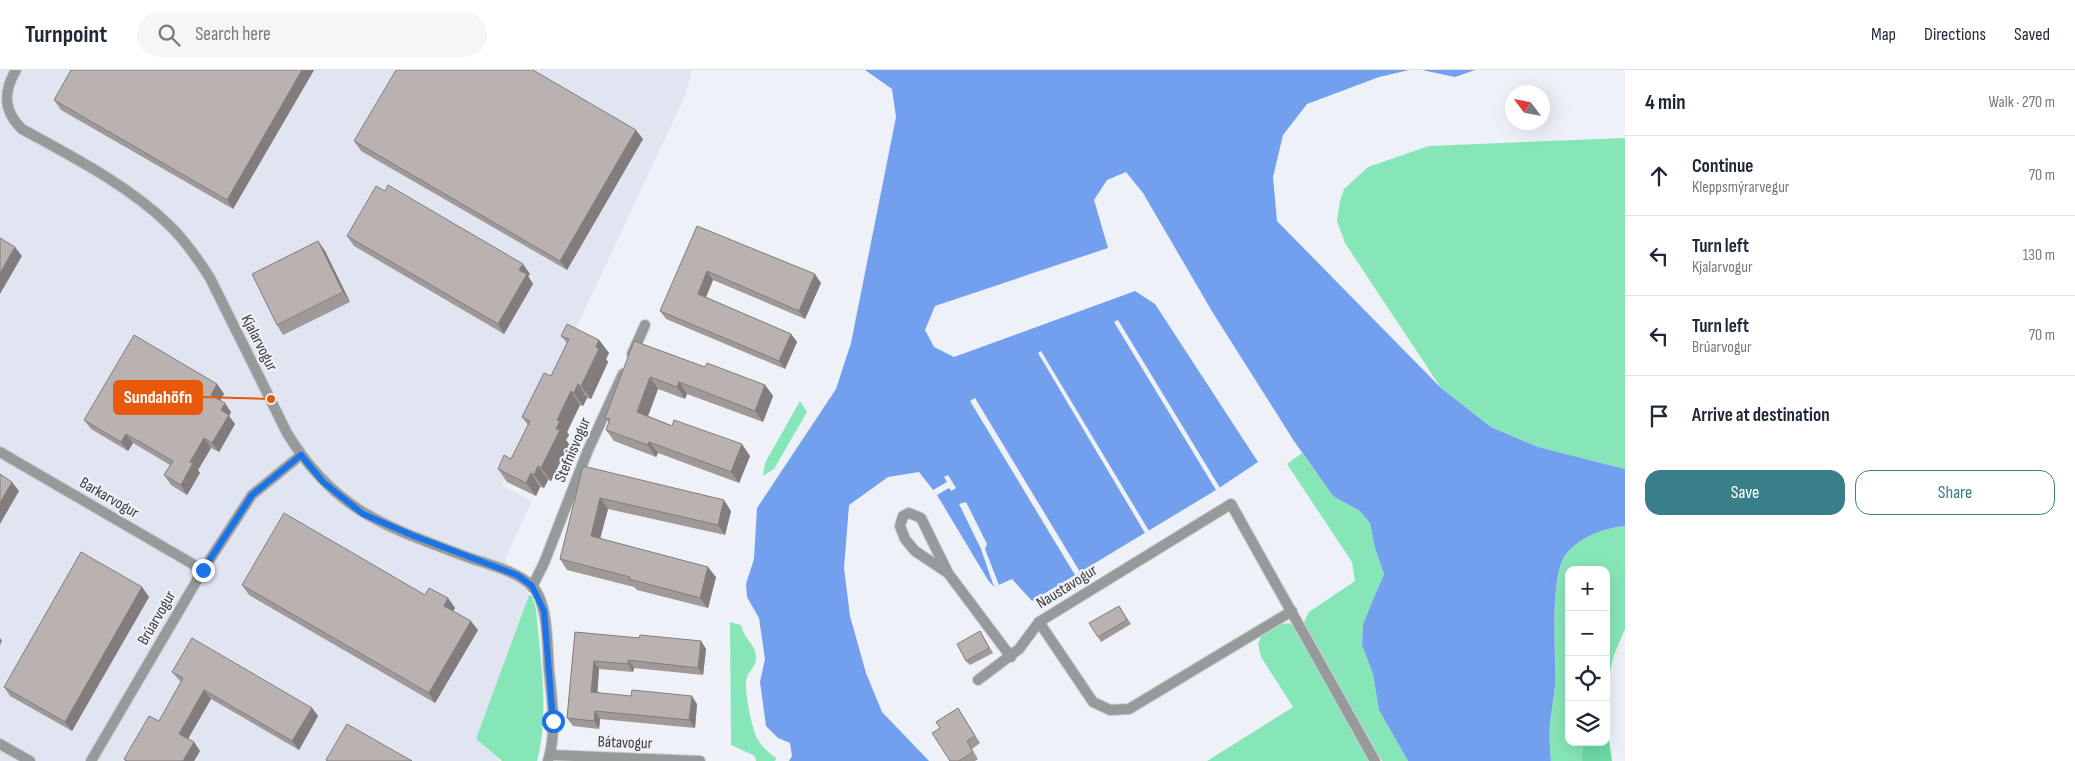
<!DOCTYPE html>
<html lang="en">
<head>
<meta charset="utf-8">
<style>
  :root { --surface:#fff; --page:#f6f6f7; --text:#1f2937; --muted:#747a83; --line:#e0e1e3; --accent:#387f89 }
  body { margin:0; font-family:"Sofia Sans Condensed",sans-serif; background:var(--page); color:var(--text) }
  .controls { position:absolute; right:15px; bottom:15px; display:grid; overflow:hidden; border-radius:10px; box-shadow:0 5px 20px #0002 }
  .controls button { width:45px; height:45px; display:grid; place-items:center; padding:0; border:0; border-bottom:1px solid var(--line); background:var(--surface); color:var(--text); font:25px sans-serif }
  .compass { position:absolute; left:1505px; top:15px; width:45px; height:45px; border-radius:50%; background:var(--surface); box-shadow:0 5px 20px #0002; rotate:302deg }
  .stop { position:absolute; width:15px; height:15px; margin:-11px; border:4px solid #1a73e8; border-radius:50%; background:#fff }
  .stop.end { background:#1a73e8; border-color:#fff; box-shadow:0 1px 5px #0008 }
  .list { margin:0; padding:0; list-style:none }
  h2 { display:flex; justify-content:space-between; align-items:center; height:65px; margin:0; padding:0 20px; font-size:21px }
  h2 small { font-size:16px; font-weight:400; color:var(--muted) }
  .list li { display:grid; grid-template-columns:32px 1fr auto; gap:15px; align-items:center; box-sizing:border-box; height:80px; padding:0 20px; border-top:1px solid var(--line) }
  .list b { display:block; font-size:19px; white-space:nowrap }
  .list p { margin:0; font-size:16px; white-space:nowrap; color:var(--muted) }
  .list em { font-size:16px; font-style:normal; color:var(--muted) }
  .actions { display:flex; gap:10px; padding:15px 20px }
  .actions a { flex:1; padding:11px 0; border:1px solid var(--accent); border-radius:15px; text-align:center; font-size:18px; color:var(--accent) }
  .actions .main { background:var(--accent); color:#fff }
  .icon { flex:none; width:28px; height:28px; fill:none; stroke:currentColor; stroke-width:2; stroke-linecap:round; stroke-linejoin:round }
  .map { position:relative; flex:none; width:1625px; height:691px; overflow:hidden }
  header { display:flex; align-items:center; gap:30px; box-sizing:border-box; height:70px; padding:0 25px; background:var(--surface); border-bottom:1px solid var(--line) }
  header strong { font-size:24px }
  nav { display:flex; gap:28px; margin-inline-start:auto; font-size:18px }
  .search { width:350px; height:45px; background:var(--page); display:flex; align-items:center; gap:12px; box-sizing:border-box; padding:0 18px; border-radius:28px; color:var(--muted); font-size:19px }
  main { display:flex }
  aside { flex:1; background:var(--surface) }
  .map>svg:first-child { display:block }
  .built { fill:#e1e5f2 }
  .green { fill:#87e6b7 }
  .forest { fill:#6ddba6 }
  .water { fill:#729fee }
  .pier { fill:#eff1f8 }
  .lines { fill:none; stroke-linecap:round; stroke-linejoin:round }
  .street-casing { stroke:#cbcdd3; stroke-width:12 }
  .street { stroke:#969a9a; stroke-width:10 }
  .wall { fill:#a09998 }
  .shaded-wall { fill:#827d7c }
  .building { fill:#bab2b1; stroke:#827d7c }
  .route { stroke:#1a73e8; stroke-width:6 }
  .labels { text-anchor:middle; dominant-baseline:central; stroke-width:4.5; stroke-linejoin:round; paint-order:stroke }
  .street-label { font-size:16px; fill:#3c3c3f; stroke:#eff1f8 }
  .leader { fill:none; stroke:#e8590c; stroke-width:2 }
  .callout-dot { fill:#e8590c; stroke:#eff1f8; stroke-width:2 }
  .callout { fill:#e8590c; stroke:#e8590c; stroke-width:2 }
  .callout-label { font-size:18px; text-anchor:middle; font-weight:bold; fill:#fff }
</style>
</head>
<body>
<header>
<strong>Turnpoint</strong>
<div class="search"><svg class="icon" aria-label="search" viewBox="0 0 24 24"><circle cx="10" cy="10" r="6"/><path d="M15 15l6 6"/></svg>Search here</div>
<nav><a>Map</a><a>Directions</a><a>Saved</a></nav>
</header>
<main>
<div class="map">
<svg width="1625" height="691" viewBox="0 0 1625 691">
  <rect width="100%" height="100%" fill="#eff1f8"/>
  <path class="built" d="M 0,0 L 692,0 L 686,24 L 502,416 L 532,431 L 505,489 L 529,525 L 476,669 L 500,691 L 0,691 Z"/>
  <g class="green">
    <path d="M 1625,68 L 1625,399 L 1538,377 L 1491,357 L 1441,318 L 1345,173 L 1337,151 L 1340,131 L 1344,119 L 1368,97 L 1429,76 Z"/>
    <path d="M 800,331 L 807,342 L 774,399 L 763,406 L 765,393 Z"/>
    <path d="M 1302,383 L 1333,426 L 1360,441 L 1370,453 L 1375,478 L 1384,504 L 1363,554 L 1362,575 L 1373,604 L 1379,640 L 1408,691 L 1382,691 L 1303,554 L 1309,542 L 1355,511 L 1352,492 L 1287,394 Z"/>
    <path d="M 1625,456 L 1625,559 L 1614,585 L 1606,617 L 1606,500 L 1569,500 L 1569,672 L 1605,672 L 1605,691 L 1551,691 C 1550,678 1549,665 1550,653 C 1550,640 1554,627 1555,615 C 1556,583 1550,516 1563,489 C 1574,469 1603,458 1625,456 Z"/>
    <path d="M 529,525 L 532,526 L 536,539 C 540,588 550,642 537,691 L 502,691 L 476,669 Z"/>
    <path d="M 730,552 L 741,555 C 744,569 755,574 756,586 C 757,596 750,599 747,607 C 743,616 752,659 757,668 C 762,677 768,682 776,688 L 775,691 L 756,691 L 755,686 L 731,675 Z"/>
    <path d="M 1289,553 L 1297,557 L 1372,691 L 1207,691 L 1293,637 L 1261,587 L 1258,574 L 1261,566 L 1282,554 Z"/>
  </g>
  <path class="forest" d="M 1606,647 L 1612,691 L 1582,691 L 1584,672 L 1606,672 Z"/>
  <g class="water">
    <path d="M 865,0 L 1409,0 L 1379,7 L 1307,34 L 1283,65 L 1273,107 L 1277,151 L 1441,318 L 1491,357 L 1538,377 L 1625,399 L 1625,456 C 1603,458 1574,469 1563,489 C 1550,516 1556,583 1555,615 C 1554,627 1551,640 1550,653 C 1549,665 1550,678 1551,691 L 1408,691 L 1379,640 L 1373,604 L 1362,575 L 1363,554 L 1384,504 L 1375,478 L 1370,453 L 1360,441 L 1333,426 L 1294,371 L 1213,243 L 1143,123 L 1126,102 L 1107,110 L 1094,130 L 1108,178 L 935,236 L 925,260 L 934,277 L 954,287 L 1135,221 L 1155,234 L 1258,392 L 1216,420 L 1032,531 L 1012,509 L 994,517 L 988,510 L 937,425 L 919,402 L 888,407 L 849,435 L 844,498 L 850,546 L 866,603 L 882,642 L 929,691 L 789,691 L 792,686 L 790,673 L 778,668 L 766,656 L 760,612 L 765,589 L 759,548 L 747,527 L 746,514 L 754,489 L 757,438 L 836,319 L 851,273 L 896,47 L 892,19 Z"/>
    <path d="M 1422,0 L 1475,0 L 1455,7 Z"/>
  </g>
  <g class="pier">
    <path d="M 1118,250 L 1220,418 L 1216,420 L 1114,252 Z"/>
    <path d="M 1041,281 L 1149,461 L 1145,463 L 1038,283 Z"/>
    <path d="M 975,328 L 1080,502 L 1075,505 L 970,331 Z"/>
    <path d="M 948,405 L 956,418 L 951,421 L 949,418 L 937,425 L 933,420 L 947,412 L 944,407 Z"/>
    <path d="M 966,432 L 987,474 L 985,479 L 999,515 L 994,517 L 981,479 L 959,434 Z"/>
  </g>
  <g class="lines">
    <defs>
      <g id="street">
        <path d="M 16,0 C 3,22 3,41 22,59 C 71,86 128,115 168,154 C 185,170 198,189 210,208 L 287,363 C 336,443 388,457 470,488 C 490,495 516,501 532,516 C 549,533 547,578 549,601 C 552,630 557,662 548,691"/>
        <path d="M 632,284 L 645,255"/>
        <path d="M 0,382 L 203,500"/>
        <path d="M 948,503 L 915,481 L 905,469 L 900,456 L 903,446 L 909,443 L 921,448 L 948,503 L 1011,587"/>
        <path d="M 532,517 L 544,493 L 588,380 L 623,304"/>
        <path d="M 1292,541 L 1129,639 L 1110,640 L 1093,632 L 1039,552 L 1231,434 L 1375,691"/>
        <path d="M 978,610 L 1019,579 L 1039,552"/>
        <path d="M 0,674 L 30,691"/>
        <path d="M 550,685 L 700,691"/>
        <path d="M 91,691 L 203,500 L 252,425 L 301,385"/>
      </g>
    </defs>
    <use href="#street" class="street-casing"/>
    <use href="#street" class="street"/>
  </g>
  <g class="wall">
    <path d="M 71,0 L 314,0 L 233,139 L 61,40 L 54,30 Z"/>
    <path d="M 643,69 L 567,200 L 361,81 L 354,71 Z"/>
    <path d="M 697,156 L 821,213 L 805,249 L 713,210 L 706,227 L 791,264 L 797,272 L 785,299 L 666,249 L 660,241 Z"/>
    <path d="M 347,166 L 530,204 L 528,206 L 533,214 L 504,264 L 354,176 Z"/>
    <path d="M 318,171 L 325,181 L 350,232 L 283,265 L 277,255 Z"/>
    <path d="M 561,266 L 599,270 L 609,283 L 606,289 L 608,292 L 591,329 L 587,328 L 583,336 L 580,335 L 567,362 L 569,365 L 566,370 L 569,374 L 551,411 L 548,410 L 544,418 L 540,417 L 536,426 L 507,412 L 498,399 L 511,389 L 528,355 L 522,347 L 551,306 L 567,273 Z"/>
    <path d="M 634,271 L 705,297 L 765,315 L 773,326 L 763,352 L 687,324 L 685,329 L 658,319 L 648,346 L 750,386 L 739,413 L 658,383 L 656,387 L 614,371 L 606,360 L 609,352 L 605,348 Z"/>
    <path d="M 217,314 L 224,324 L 220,330 L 231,342 L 229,346 L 235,354 L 219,382 L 211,378 L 198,400 L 200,403 L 187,425 L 171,415 L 164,405 L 170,395 L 133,373 L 128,381 L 91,359 L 84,350 Z"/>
    <path d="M 583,396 L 731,441 L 725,465 L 608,439 L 600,468 L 716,507 L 708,538 L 637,520 L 634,517 L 567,500 L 560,489 Z"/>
    <path d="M 242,515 L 425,525 L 448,528 L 455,538 L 453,541 L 478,560 L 435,633 L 249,525 Z"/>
    <path d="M 142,517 L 149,527 L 72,661 L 10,626 L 4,617 Z"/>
    <path d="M 1119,536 L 1131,554 L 1101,572 L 1098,567 Z"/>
    <path d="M 980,561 L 993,583 L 970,595 L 966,591 Z"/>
    <path d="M 575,562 L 639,568 L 701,571 L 706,579 L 703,605 L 634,598 L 633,602 L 599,599 L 597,623 L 697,634 L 695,658 L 600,649 L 599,659 L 573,656 L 567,648 Z"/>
    <path d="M 172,602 L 312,638 L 318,646 L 299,680 L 211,629 L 188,669 L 194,672 L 200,681 L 194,691 L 125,691 L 124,689 L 159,651 L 181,612 L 179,610 Z"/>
    <path d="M 958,638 L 980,673 L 972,679 L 978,689 L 975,691 L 950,691 L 940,658 Z"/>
  </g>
  <g class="shaded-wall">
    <path d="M 302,0 L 314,0 L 233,139 L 227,130 Z"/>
    <path d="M 636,60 L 643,69 L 567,200 L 560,191 Z"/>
    <path d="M 318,171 L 325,181 L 350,232 L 343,222 Z"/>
    <path d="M 15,177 L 22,186 L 0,224 L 0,203 Z"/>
    <path d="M 523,194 L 530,204 L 528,206 L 533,214 L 504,264 L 498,254 L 519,200 Z"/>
    <path d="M 707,201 L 713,210 L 704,232 L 698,224 Z"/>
    <path d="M 815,204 L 821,213 L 805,249 L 799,241 Z"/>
    <path d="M 791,264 L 797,272 L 785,299 L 779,291 Z"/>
    <path d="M 599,270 L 609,283 L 606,289 L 608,292 L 591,329 L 581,316 Z"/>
    <path d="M 650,307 L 658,319 L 645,354 L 637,342 Z"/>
    <path d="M 679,312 L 687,324 L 685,329 L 677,317 Z"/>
    <path d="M 217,314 L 224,324 L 218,334 L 211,325 Z"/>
    <path d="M 578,314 L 587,328 L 583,336 L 574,323 Z"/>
    <path d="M 765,315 L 773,326 L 763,352 L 755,341 Z"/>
    <path d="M 571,321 L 580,335 L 567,362 L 569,365 L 566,370 L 569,374 L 551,411 L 541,398 L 556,359 L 557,350 Z"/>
    <path d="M 225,333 L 231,342 L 229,346 L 235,354 L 219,382 L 212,373 L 221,340 Z"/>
    <path d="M 126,364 L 133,373 L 128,381 L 121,372 Z"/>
    <path d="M 204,368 L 211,378 L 198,400 L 200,403 L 187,425 L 181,415 L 190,392 Z"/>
    <path d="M 649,372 L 658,383 L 656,387 L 648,375 Z"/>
    <path d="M 742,374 L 750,386 L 739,413 L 731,402 Z"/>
    <path d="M 538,396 L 548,410 L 544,418 L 534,405 Z"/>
    <path d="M 531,403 L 540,417 L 536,426 L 526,413 Z"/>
    <path d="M 12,412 L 19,421 L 0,454 L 0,433 Z"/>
    <path d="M 600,428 L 608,439 L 598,477 L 591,466 Z"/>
    <path d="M 724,430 L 731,441 L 725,465 L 718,455 Z"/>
    <path d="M 708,497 L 716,507 L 708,538 L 700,528 Z"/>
    <path d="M 142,517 L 149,527 L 72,661 L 65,652 Z"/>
    <path d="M 448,528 L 455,538 L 451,545 L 444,536 Z"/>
    <path d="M 471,551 L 478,560 L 435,633 L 429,623 Z"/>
    <path d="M 0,568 L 2,571 L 0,575 Z"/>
    <path d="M 701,571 L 706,579 L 703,605 L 698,598 Z"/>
    <path d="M 628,590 L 634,598 L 633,602 L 628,594 Z"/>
    <path d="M 594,591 L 599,599 L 597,630 L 591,622 Z"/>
    <path d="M 204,620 L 211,629 L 186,672 L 179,664 Z"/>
    <path d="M 692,626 L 697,634 L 695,658 L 689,650 Z"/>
    <path d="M 312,638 L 318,646 L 299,680 L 292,671 Z"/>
    <path d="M 595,641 L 600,649 L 599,659 L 594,651 Z"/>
    <path d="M 194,672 L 200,681 L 194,691 L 183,691 Z"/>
  </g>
  <g class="building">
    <path d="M 71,0 L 302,0 L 227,130 L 54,30 Z"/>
    <path d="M 396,0 L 533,0 L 636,60 L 560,191 L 354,71 Z"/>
    <path d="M 388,115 L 523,194 L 519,200 L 527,204 L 498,254 L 347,166 L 376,116 L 385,121 Z"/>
    <path d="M 697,156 L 815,204 L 799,241 L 707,201 L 698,224 L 791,264 L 779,291 L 660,241 Z"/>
    <path d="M 0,168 L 15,177 L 0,203 Z"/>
    <path d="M 318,171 L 343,222 L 277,255 L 252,204 Z"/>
    <path d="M 567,254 L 599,270 L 596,277 L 599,279 L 581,316 L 578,314 L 574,323 L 571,321 L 557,350 L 560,351 L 556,359 L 560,360 L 541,398 L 538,396 L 534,405 L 531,403 L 526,413 L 498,399 L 504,385 L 511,389 L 530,351 L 522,347 L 544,303 L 551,306 L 569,269 L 561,266 Z"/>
    <path d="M 134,265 L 217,314 L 211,325 L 225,333 L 221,340 L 229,345 L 212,373 L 204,368 L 190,392 L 193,393 L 181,415 L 164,405 L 173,391 L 126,364 L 121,372 L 84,350 Z"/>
    <path d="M 634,271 L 705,297 L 707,293 L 765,315 L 755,341 L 679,312 L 677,317 L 650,307 L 637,342 L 672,356 L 674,350 L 742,374 L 731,402 L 649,372 L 648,375 L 606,360 L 610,349 L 605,348 Z"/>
    <path d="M 583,396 L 724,430 L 718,455 L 600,428 L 591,466 L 708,497 L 700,528 L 629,509 L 630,507 L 560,489 Z"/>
    <path d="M 0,404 L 12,412 L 0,433 Z"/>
    <path d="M 284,443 L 425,525 L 429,518 L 448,528 L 444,536 L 471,551 L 429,623 L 242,515 Z"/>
    <path d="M 81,482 L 142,517 L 65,652 L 4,617 Z"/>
    <path d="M 1119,536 L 1127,550 L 1098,567 L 1089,553 Z"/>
    <path d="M 980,561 L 989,578 L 966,591 L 957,574 Z"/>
    <path d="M 575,562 L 639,568 L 640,565 L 701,571 L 698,598 L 628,590 L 628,594 L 594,591 L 591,622 L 631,626 L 632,620 L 692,626 L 689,650 L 595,641 L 594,651 L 567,648 Z"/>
    <path d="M 192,568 L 312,638 L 292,671 L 204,620 L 179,664 L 194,672 L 183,691 L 127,691 L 124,689 L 149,646 L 159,651 L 183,608 L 172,602 Z"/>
    <path d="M 958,638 L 975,666 L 967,671 L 973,682 L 959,691 L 950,691 L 932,663 L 940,658 L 936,652 Z"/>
    <path d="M 347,654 L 412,691 L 328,691 L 326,690 Z"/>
  </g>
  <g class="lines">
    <path class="route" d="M 203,500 L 252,425 L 301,385 L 323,412 L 363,444 L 414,466 L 517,505 L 532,516 L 544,541 L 553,651"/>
  </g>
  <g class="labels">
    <g class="street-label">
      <text transform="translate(259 273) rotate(63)">Kjalarvogur</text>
      <text transform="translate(573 380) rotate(-67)">Stefnisvogur</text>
      <text transform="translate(109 428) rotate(30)">Barkarvogur</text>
      <text transform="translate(1067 517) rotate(-32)">Naustavogur</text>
      <text transform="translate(157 548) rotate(-60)">Brúarvogur</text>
      <text transform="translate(625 673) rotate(2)">Bátavogur</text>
    </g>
  </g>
  <path class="leader" d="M271 329L202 327"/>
  <circle class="callout-dot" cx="271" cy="329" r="5"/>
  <rect class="callout" x="114" y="311" width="88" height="33" rx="5"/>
  <g class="callout-label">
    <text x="158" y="333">Sundahöfn</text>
  </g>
</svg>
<div class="controls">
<button>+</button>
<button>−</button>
<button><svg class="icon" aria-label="locate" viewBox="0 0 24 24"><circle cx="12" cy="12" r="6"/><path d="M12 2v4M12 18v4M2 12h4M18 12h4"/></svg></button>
<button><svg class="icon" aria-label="layers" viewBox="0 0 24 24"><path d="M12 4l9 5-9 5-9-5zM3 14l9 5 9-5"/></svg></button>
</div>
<svg class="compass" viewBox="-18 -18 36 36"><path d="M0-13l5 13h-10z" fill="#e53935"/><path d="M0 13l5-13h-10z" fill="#747a83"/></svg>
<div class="stop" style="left:553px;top:651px"></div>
<div class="stop end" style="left:203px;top:500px"></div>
</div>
<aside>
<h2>4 min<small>Walk · 270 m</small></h2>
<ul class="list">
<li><svg class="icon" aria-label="ahead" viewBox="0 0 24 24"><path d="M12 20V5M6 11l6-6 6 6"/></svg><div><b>Continue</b><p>Kleppsmýrarvegur</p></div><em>70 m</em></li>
<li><svg class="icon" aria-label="left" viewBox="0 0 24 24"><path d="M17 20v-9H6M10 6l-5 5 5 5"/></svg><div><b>Turn left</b><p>Kjalarvogur</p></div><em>130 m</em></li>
<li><svg class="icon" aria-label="left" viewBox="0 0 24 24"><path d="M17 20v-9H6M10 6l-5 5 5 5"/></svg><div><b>Turn left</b><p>Brúarvogur</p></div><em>70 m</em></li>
<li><svg class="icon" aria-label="arrive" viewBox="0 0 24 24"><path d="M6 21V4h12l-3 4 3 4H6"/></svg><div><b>Arrive at destination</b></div></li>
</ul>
<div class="actions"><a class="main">Save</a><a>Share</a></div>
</aside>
</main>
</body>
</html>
